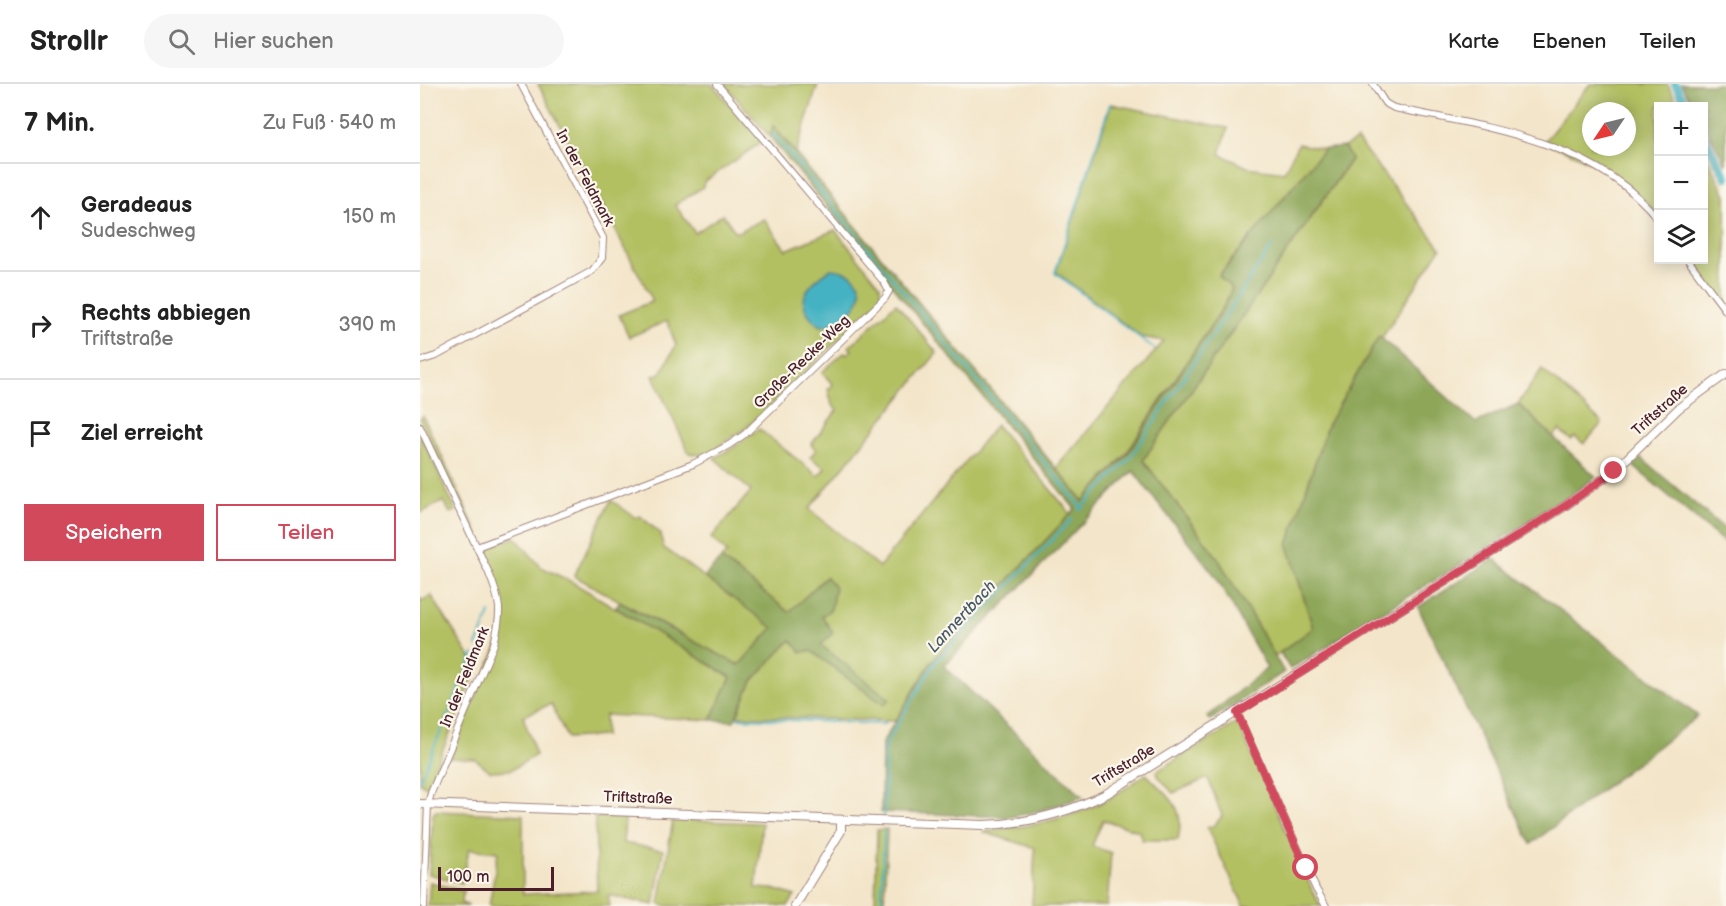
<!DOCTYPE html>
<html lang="de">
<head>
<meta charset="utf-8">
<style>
  :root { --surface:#fff; --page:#f6f6f6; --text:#222; --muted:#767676; --line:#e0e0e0; --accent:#d1495b }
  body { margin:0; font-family:"Balsamiq Sans",sans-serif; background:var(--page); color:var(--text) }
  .controls { position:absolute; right:18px; top:18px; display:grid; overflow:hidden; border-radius:0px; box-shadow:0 3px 15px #0003 }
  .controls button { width:54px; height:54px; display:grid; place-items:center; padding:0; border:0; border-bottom:2px solid var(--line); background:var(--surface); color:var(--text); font:30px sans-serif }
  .compass { position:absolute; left:1162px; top:18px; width:54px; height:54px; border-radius:50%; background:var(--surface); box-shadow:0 3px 15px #0003; rotate:235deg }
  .scale { position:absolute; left:18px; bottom:15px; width:116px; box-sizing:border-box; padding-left:6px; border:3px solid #4a1f2b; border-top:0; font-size:16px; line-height:21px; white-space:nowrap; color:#4a1f2b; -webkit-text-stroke:4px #fbf7ec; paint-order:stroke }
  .stop { position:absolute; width:18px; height:18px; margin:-14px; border:4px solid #d1495b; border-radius:50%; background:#fff }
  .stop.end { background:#d1495b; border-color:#fff; box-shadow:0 2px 6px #0008 }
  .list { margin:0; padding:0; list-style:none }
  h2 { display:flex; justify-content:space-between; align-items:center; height:78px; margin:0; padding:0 24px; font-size:26px }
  h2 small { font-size:20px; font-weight:400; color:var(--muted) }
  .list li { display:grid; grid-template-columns:39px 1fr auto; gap:18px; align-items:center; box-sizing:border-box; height:108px; padding:0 24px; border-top:2px solid var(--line) }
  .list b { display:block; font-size:22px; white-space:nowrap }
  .list p { margin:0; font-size:20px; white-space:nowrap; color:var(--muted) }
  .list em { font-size:20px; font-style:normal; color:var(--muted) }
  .actions { display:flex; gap:12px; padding:18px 24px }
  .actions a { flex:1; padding:14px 0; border:2px solid var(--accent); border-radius:0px; text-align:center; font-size:21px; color:var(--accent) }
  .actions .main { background:var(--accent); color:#fff }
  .icon { flex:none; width:33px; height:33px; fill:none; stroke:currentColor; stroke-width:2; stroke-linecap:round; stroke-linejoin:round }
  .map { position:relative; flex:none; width:1306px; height:822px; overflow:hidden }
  header { display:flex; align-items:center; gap:36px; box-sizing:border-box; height:84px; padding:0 30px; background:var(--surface); border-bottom:2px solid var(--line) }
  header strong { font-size:28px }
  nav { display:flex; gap:33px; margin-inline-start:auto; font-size:21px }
  .search { width:420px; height:54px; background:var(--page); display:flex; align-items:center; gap:15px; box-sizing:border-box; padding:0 21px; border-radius:33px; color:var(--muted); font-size:22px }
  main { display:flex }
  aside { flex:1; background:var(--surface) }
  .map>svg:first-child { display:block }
  .green { fill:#b2c062; stroke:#7e7046; stroke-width:1.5; fill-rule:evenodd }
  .forest { fill:#8da658; stroke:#6c6242; stroke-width:1.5 }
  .water { fill:#45b2c3; stroke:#486877; stroke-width:1.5 }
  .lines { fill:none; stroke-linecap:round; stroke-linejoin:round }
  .stream { stroke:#45b2c3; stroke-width:2 }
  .canal { stroke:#45b2c3; stroke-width:8 }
  .minor-casing { stroke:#9e827a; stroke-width:8 }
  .tertiary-casing { stroke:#9e827a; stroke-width:10 }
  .minor { stroke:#fff; stroke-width:6 }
  .tertiary { stroke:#fff; stroke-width:8 }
  .route { stroke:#d1495b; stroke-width:8 }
  .labels { text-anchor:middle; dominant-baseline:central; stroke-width:4.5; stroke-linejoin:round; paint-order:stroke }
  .street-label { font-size:15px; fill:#4a1f2b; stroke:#fbf7ec }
  .water-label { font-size:16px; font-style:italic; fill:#485a68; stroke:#fbf7ec }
</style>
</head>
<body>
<header>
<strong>Strollr</strong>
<div class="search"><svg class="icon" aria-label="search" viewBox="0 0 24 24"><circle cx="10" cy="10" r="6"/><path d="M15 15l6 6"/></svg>Hier suchen</div>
<nav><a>Karte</a><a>Ebenen</a><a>Teilen</a></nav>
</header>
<main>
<aside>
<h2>7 Min.<small>Zu Fuß · 540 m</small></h2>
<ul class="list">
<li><svg class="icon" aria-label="ahead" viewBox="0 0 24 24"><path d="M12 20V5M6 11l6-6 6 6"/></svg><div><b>Geradeaus</b><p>Sudeschweg</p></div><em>150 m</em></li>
<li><svg class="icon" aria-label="right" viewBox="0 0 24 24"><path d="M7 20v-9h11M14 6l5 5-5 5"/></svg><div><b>Rechts abbiegen</b><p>Triftstraße</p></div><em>390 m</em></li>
<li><svg class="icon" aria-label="arrive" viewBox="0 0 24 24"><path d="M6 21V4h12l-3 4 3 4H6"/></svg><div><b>Ziel erreicht</b></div></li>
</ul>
<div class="actions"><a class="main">Speichern</a><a>Teilen</a></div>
</aside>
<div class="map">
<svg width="1306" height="822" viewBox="0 0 1306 822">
  <rect width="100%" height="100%" fill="#fbf7ec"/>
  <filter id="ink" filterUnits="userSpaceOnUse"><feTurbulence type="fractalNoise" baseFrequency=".0167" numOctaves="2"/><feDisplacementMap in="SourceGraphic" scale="12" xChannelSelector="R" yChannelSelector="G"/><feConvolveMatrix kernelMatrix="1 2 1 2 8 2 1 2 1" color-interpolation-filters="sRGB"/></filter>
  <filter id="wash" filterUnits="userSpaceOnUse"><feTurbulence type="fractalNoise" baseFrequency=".008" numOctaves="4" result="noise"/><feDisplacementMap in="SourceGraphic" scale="24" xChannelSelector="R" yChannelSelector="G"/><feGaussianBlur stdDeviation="1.35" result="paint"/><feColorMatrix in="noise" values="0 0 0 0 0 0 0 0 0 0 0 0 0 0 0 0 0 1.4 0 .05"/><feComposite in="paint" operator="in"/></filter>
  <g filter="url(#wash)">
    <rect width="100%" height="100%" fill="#f3e5c9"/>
    <g class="green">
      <path d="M 118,0 L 292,0 L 340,56 L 339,60 L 284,98 L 283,103 L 255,121 L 275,149 L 303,130 L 316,149 L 344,135 L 366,166 L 415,146 L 460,201 L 461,215 L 324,346 L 292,367 L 280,371 L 269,369 L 233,292 L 241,289 L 256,261 L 247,237 L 209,253 L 199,231 L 233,217 Z"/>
      <path d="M 304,0 L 398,0 L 376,69 L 353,42 L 350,53 Z"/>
      <path d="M 1170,0 L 1247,0 L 1259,22 L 1238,22 L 1238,132 C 1209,95 1168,74 1124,58 ZM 1171,27 L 1207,27 L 1207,63 L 1171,63 Z"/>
      <path d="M 691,20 L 808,44 L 800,70 L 827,83 L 864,88 L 878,60 L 904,65 L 799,191 L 812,205 L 803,223 L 705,371 L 663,417 L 636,384 L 744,257 L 721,253 L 636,188 Z"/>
      <path d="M 937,56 L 1021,164 L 961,255 L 959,253 L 907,342 L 868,461 L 893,545 L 855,572 L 797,473 L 723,376 L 931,76 L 924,63 Z"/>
      <path d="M 1284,69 L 1306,111 L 1306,223 L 1271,176 L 1284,176 Z"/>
      <path d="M 476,219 L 517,269 L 389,425 L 459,483 L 576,341 L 651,430 L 512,577 L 476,637 L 317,632 L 332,597 L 371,556 L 391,567 L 464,621 L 469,615 L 400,561 L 406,493 L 369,529 L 301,475 L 307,469 L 291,454 L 331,407 L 294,374 L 311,365 L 339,345 L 398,392 L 405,384 L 390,373 L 396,366 L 391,361 L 417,326 L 412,321 L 408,305 L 413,301 L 402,288 L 425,268 L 427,270 L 432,266 L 429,263 Z"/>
      <path d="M 1122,285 L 1182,339 L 1164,360 L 1155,353 L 1151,356 L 1139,346 L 1133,353 L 1098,320 Z"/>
      <path d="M 3,332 L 59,452 L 55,452 L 0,335 Z"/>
      <path d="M 0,349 L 36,427 L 30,429 L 24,417 L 0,429 Z"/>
      <path d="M 191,416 L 216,434 L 220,432 L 241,450 L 243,463 L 354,544 L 319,582 L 154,492 Z"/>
      <path d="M 95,453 L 121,483 L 152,498 L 311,593 L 291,636 L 185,631 L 185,652 L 147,654 L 131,620 L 103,632 L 116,671 L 91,686 L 70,687 L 55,675 L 30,674 L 78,560 L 84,535 L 79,504 L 65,471 L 71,462 Z"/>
      <path d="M 11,511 L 48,570 L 57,580 L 57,585 L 7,703 L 0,699 L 0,514 L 2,517 Z"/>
      <path d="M 815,640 L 819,642 L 892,806 L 901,822 L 824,822 L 787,744 L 795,741 L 802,732 L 788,694 L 753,709 L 738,692 L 737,687 Z"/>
      <path d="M 726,690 C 748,712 766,721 758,756 L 722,756 L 719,747 L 683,736 L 672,762 L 691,769 L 687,822 L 612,822 L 615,764 L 563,748 C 605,743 650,736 688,715 C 701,708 714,698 726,690 Z"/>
      <path d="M 16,727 L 103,731 L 103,810 L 177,807 L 175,733 L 205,734 L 203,759 L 243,766 L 234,821 L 188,811 L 190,822 L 69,822 L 78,768 L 49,765 L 42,799 L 9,790 L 13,730 Z"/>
      <path d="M 253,736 L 342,739 L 336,804 L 353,805 L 375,812 L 368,822 L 245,822 L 239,820 Z"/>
      <path d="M 467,745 L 464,822 L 455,822 L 457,746 Z"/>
      <path d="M 10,798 L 44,807 L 41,819 L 49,822 L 8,822 Z"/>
    </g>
    <g class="forest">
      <path d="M 1261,0 L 1306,0 L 1306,80 L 1284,40 L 1284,22 L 1274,22 Z"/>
      <path d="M 353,42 L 663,417 L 706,372 L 803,224 L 812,205 L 799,192 L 904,65 L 924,63 L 931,75 L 723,376 L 797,473 L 864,588 L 790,636 L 787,633 L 847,584 L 796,493 L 713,387 L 524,582 L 663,713 L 622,726 L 591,733 L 461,728 L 462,659 L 512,577 L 655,425 L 350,53 Z"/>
      <path d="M 959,252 L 1056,339 L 1098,320 L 1176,393 L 1143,417 L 870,585 L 860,569 L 893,544 L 868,461 L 907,342 Z"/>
      <path d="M 1221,374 L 1306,446 L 1306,460 L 1213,382 Z"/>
      <path d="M 301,475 L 369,528 L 406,493 L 415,503 L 411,525 L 402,532 L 413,549 L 401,561 L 469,615 L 464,621 L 391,567 L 381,568 L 371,556 L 332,597 L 314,637 L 291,636 L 311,593 L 196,524 L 199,518 L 319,581 L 353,544 L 284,493 Z"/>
      <path d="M 1074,475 L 1278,632 L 1111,760 L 998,523 Z"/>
    </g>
    <path class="water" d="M 411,185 C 460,189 442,237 401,242 C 370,220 386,201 411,185 Z"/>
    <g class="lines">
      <g class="stream">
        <path d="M 690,20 L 635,189 L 735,265"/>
        <path d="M 353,50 L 662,424"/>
        <path d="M 660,426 L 710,374 L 852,162"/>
        <path d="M 57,562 L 70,529"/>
        <path d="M 317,634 L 466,640"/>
        <path d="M 0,696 L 54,570"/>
        <path d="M 464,732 L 465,661 L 516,577 L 652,435"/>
        <path d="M 461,822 L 464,747"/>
      </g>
      <g class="canal">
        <path d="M 1255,0 L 1267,22"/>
        <path d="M 1284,52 L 1306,93"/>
      </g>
    </g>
  </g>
  <g filter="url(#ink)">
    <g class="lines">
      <defs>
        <g id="minor">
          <path d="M 953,0 L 965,19 L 974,24 C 1066,43 1176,57 1238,135"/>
          <path d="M 1268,176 L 1306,227"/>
          <path d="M 0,277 L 16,272 L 172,187 L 182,174 L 183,154 L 101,0"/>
          <path d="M 0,343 L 68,487 C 81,518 82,527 74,560 L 11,709 L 8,720 L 4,822"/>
          <path d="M 57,463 L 273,380 L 309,361 L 325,350 L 465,214 L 469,207 L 464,198 L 297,0"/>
          <path d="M 817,629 L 896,805 L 906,822"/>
        </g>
        <g id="tertiary">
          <path d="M 0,720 L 563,741 C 606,740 647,729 686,710 L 1145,422 L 1194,387 L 1259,324 L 1306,290"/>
          <path d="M 375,822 L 421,747 L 421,736"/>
        </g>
      </defs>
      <use href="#minor" class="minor-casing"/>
      <use href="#tertiary" class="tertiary-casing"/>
      <use href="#minor" class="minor"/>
      <use href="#tertiary" class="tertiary"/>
    </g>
  </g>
  <g class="lines" filter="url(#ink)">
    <path class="route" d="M 886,784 L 817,629 L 1145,422 L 1194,387"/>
  </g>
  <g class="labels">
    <g class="street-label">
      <text transform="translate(165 94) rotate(62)">In der Feldmark</text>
      <text transform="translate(382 278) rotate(-44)">Große-Recke-Weg</text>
      <text transform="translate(1240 326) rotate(-42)">Triftstraße</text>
      <text transform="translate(45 593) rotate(-68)">In der Feldmark</text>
      <text transform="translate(704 682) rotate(-31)">Triftstraße</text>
      <text transform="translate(218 714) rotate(2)">Triftstraße</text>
    </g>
    <g class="water-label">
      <text transform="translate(542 533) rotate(-47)">Lannertbach</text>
    </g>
  </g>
</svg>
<div class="controls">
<button>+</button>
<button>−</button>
<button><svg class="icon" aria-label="layers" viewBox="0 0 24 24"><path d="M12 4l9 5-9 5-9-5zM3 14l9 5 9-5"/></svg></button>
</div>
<svg class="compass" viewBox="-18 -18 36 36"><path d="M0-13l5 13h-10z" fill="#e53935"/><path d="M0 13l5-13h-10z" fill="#767676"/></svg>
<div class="scale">100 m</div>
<div class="stop" style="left:886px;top:784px"></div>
<div class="stop end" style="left:1194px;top:387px"></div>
</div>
</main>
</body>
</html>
